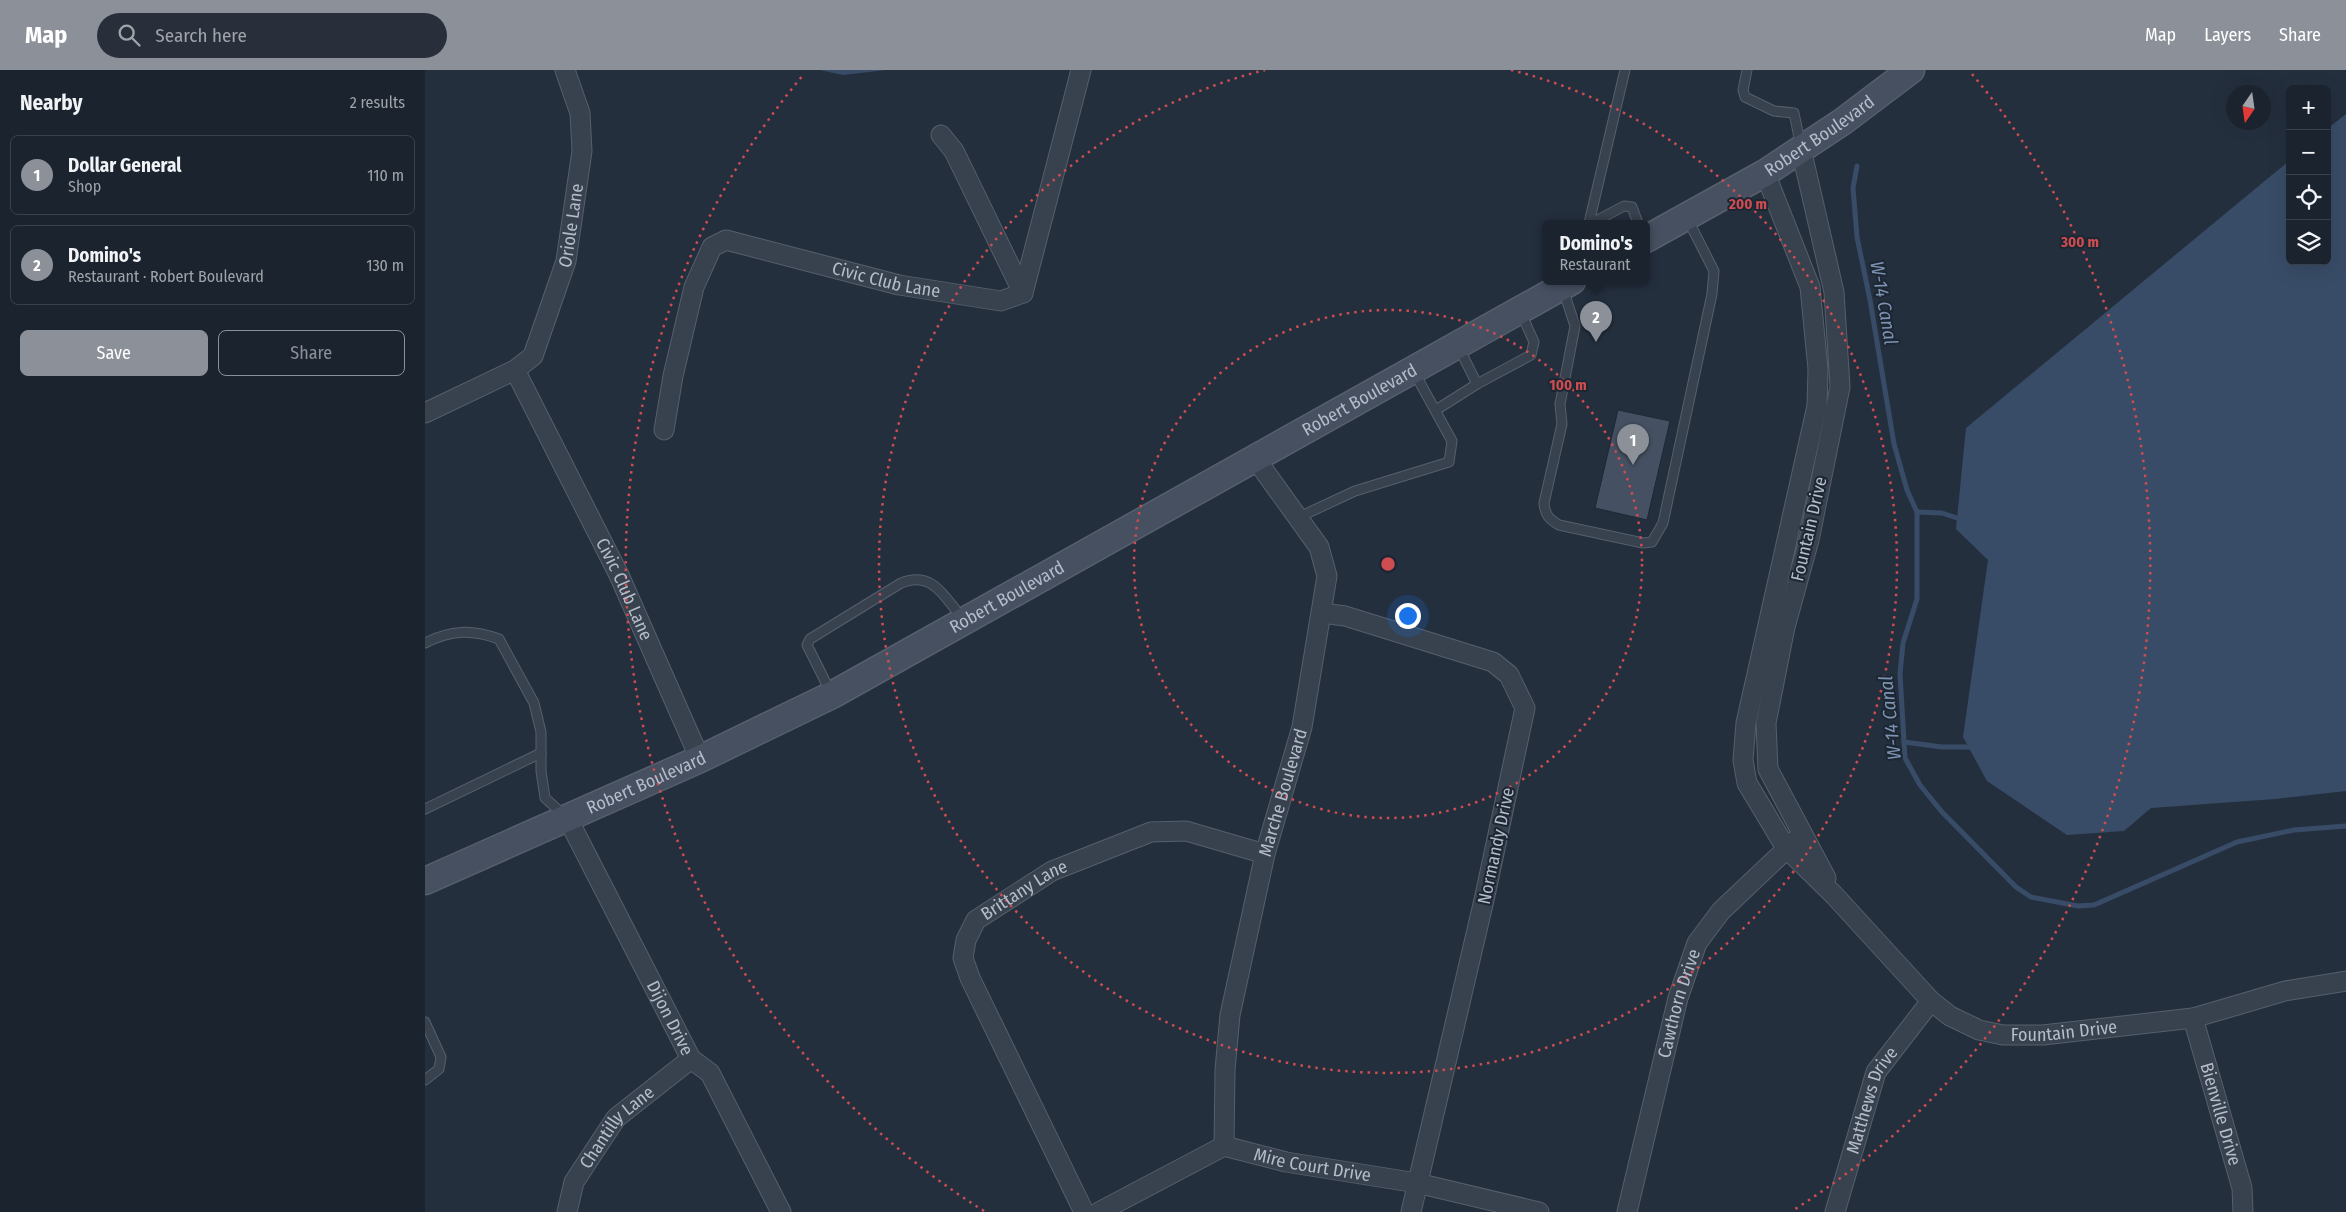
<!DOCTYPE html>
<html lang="en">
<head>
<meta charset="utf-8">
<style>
  :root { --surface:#1b232e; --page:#282f3a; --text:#f1f3f6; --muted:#a0a4aa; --line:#39404a; --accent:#8c9099 }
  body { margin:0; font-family:"Fira Sans Condensed",sans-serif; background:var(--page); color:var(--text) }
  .controls { position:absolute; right:15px; top:15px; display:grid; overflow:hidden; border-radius:8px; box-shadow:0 5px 20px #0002 }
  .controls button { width:45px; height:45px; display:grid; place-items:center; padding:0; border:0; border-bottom:1px solid var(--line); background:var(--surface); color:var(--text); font:25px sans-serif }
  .compass { position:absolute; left:1801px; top:15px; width:45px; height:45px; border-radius:50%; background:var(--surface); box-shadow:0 5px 20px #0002; rotate:193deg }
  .you { position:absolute; left:982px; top:545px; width:18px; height:18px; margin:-12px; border:4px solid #fff; border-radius:50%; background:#1a73e8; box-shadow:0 0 0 8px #1a73e833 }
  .badge { display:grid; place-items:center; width:32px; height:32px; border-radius:50%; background:var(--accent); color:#fff; font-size:16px; font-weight:700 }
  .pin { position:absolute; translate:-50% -41px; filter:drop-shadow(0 1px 2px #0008) }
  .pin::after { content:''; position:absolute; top:26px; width:18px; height:15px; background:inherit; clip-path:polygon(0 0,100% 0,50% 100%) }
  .popup { position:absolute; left:1117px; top:150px; width:108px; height:65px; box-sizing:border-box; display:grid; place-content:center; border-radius:8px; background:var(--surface); filter:drop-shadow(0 1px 4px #0005); font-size:16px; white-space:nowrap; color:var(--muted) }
  .popup b { font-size:19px; color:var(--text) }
  .popup::after { content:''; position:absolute; left:50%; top:100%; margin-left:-10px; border:10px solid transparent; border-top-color:var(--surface) }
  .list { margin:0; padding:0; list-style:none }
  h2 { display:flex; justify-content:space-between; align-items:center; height:65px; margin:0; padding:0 20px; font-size:21px }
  h2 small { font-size:16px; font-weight:400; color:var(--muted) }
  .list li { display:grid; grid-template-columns:32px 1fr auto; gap:15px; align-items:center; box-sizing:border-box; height:80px; margin:0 10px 10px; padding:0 10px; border:1px solid var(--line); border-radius:8px }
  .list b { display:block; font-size:19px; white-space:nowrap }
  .list p { margin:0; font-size:16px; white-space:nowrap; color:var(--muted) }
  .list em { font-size:16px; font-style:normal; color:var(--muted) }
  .actions { display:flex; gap:10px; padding:15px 20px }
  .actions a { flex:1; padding:11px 0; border:1px solid var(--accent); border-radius:8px; text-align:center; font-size:18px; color:var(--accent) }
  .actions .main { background:var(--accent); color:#fff }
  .icon { flex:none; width:28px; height:28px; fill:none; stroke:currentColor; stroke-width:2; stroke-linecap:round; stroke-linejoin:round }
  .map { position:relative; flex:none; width:1921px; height:1142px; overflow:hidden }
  header { display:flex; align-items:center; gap:30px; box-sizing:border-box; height:70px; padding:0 25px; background:var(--accent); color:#fff }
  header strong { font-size:24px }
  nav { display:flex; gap:28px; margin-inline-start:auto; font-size:18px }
  .search { width:350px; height:45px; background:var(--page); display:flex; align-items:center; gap:12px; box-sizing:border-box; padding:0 18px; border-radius:28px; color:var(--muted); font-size:19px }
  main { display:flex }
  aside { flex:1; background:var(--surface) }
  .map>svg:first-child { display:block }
  .water { fill:#394c67 }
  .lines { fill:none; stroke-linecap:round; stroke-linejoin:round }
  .stream { stroke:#394c67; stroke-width:5 }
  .building { fill:#455162; stroke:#1f2835 }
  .lane-casing { stroke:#565f6c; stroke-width:11 }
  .street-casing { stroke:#565f6c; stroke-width:21 }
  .secondary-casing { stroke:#565f6c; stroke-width:29 }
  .lane { stroke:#38414e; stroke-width:9 }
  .street { stroke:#38414e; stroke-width:19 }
  .secondary { stroke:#465061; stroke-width:26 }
  .ring { fill:none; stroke:#ce4d50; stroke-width:2.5; stroke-dasharray:2.5 5 }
  .labels { text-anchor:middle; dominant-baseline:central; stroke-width:4; stroke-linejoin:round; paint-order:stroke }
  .street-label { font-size:18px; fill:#b4bcc9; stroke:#1d2633 }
  .water-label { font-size:19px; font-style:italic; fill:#7c92b1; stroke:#1d2633 }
  .centre { fill:#ce4d50; stroke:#1d2633; stroke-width:2.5 }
  .ring-label { font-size:15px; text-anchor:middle; font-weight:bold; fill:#ce4d50; stroke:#1d2633; stroke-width:4; stroke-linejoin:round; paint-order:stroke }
</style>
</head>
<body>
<header>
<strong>Map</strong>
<div class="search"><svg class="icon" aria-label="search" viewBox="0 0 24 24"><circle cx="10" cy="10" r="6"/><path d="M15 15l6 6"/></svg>Search here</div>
<nav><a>Map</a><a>Layers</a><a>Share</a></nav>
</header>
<main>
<aside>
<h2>Nearby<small>2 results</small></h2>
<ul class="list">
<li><span class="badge">1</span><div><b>Dollar General</b><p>Shop</p></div><em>110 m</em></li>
<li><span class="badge">2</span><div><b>Domino's</b><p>Restaurant · Robert Boulevard</p></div><em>130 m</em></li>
</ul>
<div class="actions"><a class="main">Save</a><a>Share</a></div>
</aside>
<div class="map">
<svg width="1921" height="1142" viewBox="0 0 1921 1142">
  <rect width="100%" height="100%" fill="#242f3e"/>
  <g class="water">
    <path d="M 395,0 L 461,0 L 418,5 Z"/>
    <path d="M 1921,44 L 1921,721 L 1850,729 L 1726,738 L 1699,761 L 1642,765 L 1562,711 L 1538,667 L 1563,490 L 1531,459 L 1541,358 L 1865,90 L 1865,191 L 1902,191 L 1902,59 Z"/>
  </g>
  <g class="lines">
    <g class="stream">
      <path d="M 1432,96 L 1428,118 L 1432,167 L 1445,230 L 1469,374 L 1482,420 L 1492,442 L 1492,529 L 1478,573 L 1475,604 L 1480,688 L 1495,715 L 1517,742 L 1591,817 L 1606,827 L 1653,836 L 1669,835 L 1812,772 L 1869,760 L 1921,756"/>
      <path d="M 1492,442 L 1517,443 L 1532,448"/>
      <path d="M 1479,672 L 1517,677 L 1544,677"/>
    </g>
  </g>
  <path class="building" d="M 1193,340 L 1245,351 L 1222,450 L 1170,438 Z"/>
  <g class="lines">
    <defs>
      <g id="lane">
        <path d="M 1322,0 L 1318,20 L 1320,27 L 1349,41 L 1369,43 L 1376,77"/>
        <path d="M 1164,153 L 1200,0"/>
        <path d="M 1167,153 L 1199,136 L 1207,137 L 1213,153"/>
        <path d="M 1138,219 L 1150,256 L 1135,334 L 1137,354 L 1119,433 C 1120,445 1124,449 1134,455 L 1218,473 L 1227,472 L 1238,453 L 1287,224 L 1289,201 L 1262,148"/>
        <path d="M 1033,276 L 1052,314"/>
        <path d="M 1011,340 L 1052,314 L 1106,285 L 1109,272 L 1096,243"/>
        <path d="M 872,448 L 930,421 L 1024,392 L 1027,371 L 989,302"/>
        <path d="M 0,573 C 26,560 46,559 74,569 L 109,633 L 116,662 L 116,701 L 120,728 L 140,746"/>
        <path d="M 406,623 L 382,575 L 385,569 L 476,513 C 508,500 520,528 538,549"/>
        <path d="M 0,739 L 116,683"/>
        <path d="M 0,952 L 16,987 L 14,999 L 0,1010"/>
      </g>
      <g id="street">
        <path d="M 516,65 L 529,81 L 598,223"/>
        <path d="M 1376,79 L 1409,222 L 1415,317 L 1384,470 L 1360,557 L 1341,653 L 1343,699 L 1401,808"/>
        <path id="s1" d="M 1340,103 L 1385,217 L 1393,299 L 1392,336 L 1321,653 L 1318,690 L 1322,713 L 1361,778 L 1409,825 L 1506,931 L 1525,946 L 1554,960 L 1578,965 L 1618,965 L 1768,948 L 1860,921 L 1921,911"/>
        <path id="s2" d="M 90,300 L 194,505 L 275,689"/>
        <path id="s3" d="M 0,343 L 90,300 L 108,286 L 141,191 L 157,81 L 155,43 L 140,0"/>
        <path id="s4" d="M 239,360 L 248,306 L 269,217 L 287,177 L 301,170 L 474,215 L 576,231 L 598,223 L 656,0"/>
        <path d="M 897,543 L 920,546 L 1068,592 L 1084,605 L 1100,638 L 1059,830 L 986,1142"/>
        <path id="s5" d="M 142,747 L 266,989 L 285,1003 L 356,1142"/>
        <path id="s6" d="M 1768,948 L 1817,1118 L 1818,1142"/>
        <path id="s7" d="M 799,1076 L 800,1000 L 805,945 L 840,784 L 877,657 L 902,506 L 894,477 L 830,388"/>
        <path id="s8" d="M 142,1142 L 149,1112 L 191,1048 L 266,989"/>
        <path id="s9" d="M 659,1142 L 545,908 L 538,888 L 541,870 L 551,850 L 627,801 L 726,762 L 761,761 L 840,784"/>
        <path id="s10" d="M 674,1142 L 799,1076 L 861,1092 L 992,1113 L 1114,1142"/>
        <path id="s11" d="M 1202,1142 L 1253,928 L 1272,873 L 1296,841 L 1371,770"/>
        <path id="s12" d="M 1410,1142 L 1451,1002 L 1506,931"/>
      </g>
      <g id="secondary">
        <path id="s13" d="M 1221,169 L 1340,103 L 1417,52 L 1486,0"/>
        <path id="s14" d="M 0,811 L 275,689 L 407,625 L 1147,211"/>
      </g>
    </defs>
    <use href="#lane" class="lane-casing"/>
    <use href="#street" class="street-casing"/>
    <use href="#secondary" class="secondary-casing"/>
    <use href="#lane" class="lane"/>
    <use href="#street" class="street"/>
    <use href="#secondary" class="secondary"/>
  </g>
  <g class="ring">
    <circle cx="963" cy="494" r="254"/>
    <path d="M1086 0A509 509 0 1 1 840 0"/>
    <path d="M559 1141A763 763 0 0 1 379 4M1547 4A763 763 0 0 1 1367 1141"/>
  </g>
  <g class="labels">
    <g class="street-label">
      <text stroke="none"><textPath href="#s13" startOffset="202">Robert Boulevard</textPath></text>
      <text stroke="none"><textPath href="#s3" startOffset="259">Oriole Lane</textPath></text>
      <text stroke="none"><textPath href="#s4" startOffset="371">Civic Club Lane</textPath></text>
      <text stroke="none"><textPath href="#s14" startOffset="1052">Robert Boulevard</textPath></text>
      <text transform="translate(1384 459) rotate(-77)">Fountain Drive</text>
      <text stroke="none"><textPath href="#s2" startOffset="245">Civic Club Lane</textPath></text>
      <text stroke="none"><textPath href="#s14" startOffset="648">Robert Boulevard</textPath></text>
      <text stroke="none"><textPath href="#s14" startOffset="242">Robert Boulevard</textPath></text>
      <text stroke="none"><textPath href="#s7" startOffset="360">Marche Boulevard</textPath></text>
      <text transform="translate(1071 776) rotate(-78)">Normandy Drive</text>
      <text stroke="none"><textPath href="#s9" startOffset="379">Brittany Lane</textPath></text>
      <text stroke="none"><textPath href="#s11" startOffset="215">Cawthorn Drive</textPath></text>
      <text stroke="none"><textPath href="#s5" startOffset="226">Dijon Drive</textPath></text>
      <text stroke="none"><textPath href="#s1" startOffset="1056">Fountain Drive</textPath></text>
      <text stroke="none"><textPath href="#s12" startOffset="118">Matthews Drive</textPath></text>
      <text stroke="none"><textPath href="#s6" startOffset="100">Bienville Drive</textPath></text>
      <text stroke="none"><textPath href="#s8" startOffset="101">Chantilly Lane</textPath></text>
      <text stroke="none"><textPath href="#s10" startOffset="232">Mire Court Drive</textPath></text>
    </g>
    <g class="water-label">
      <text transform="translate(1459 233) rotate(80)">W-14 Canal</text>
      <text transform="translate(1465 648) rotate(-96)">W-14 Canal</text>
    </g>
  </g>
  <circle cx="963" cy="494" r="8" class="centre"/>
  <g class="ring-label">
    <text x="1323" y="139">200 m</text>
    <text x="1655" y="177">300 m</text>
    <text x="1143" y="320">100 m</text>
  </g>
</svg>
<div class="controls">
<button>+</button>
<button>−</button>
<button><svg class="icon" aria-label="locate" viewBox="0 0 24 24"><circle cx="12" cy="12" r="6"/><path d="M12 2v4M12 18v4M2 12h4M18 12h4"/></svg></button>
<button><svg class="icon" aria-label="layers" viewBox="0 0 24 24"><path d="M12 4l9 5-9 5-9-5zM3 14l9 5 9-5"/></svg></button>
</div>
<svg class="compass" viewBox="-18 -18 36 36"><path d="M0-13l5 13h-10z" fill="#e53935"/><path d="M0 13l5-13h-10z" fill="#a0a4aa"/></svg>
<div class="you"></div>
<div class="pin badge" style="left:1208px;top:395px">1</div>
<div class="pin badge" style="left:1171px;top:272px">2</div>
<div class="popup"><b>Domino's</b>Restaurant</div>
</div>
</main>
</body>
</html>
